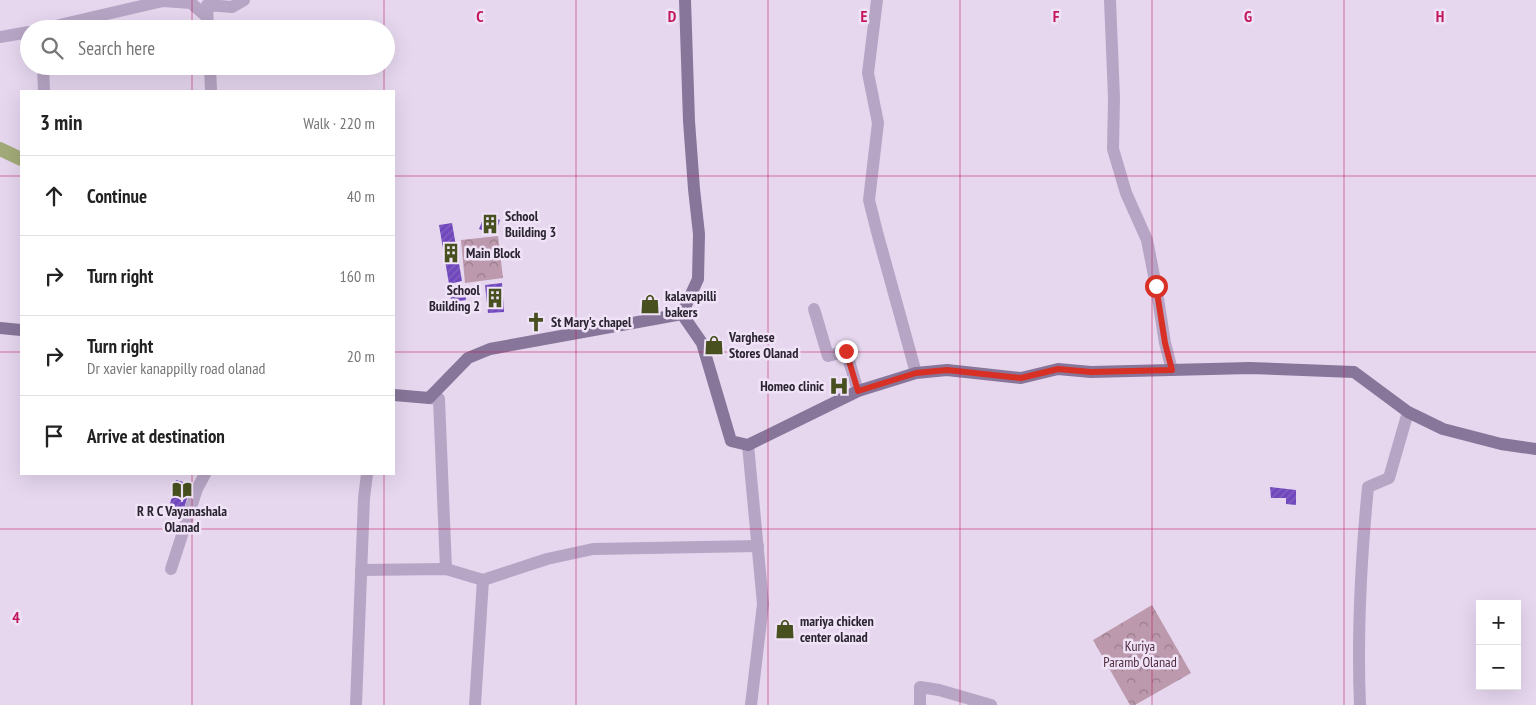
<!DOCTYPE html>
<html lang="en">
<head>
<meta charset="utf-8">
<style>
  :root { --surface:#fff; --page:#f6f6f6; --text:#222; --muted:#767676; --line:#e0e0e0 }
  body { margin:0; font-family:"PT Sans Narrow",sans-serif; background:var(--page); color:var(--text) }
  .controls { position:absolute; right:15px; bottom:15px; display:grid; overflow:hidden; border-radius:0px; box-shadow:0 5px 20px #0002 }
  .controls button { width:45px; height:45px; display:grid; place-items:center; padding:0; border:0; border-bottom:1px solid var(--line); background:var(--surface); color:var(--text); font:25px sans-serif }
  .stop { position:absolute; width:15px; height:15px; margin:-11px; border:4px solid #d93025; border-radius:50%; background:#fff }
  .stop.end { background:#d93025; border-color:#fff; box-shadow:0 1px 5px #0008 }
  .list { margin:0; padding:0; list-style:none }
  h2 { display:flex; justify-content:space-between; align-items:center; height:65px; margin:0; padding:0 20px; font-size:21px }
  h2 small { font-size:16px; font-weight:400; color:var(--muted) }
  .list li { display:grid; grid-template-columns:32px 1fr auto; gap:15px; align-items:center; box-sizing:border-box; height:80px; padding:0 20px; border-top:1px solid var(--line) }
  .list b { display:block; font-size:19px; white-space:nowrap }
  .list p { margin:0; font-size:16px; white-space:nowrap; color:var(--muted) }
  .list em { font-size:16px; font-style:normal; color:var(--muted) }
  .icon { flex:none; width:28px; height:28px; fill:none; stroke:currentColor; stroke-width:2; stroke-linecap:round; stroke-linejoin:round }
  .map { position:relative; flex:none; width:1536px; height:705px; overflow:hidden }
  .search { position:absolute; background:var(--surface); box-shadow:0 5px 20px #0002; left:20px; top:20px; width:375px; height:55px; display:flex; align-items:center; gap:12px; box-sizing:border-box; padding:0 18px; border-radius:28px; color:var(--muted); font-size:19px }
  .panel { position:absolute; background:var(--surface); box-shadow:0 5px 20px #0002; left:20px; top:90px; width:375px; height:385px; border-radius:0px }
  .map>svg:first-child { display:block }
  .forest { fill:url(#forest-crowns) }
  .lines { fill:none; stroke-linecap:round; stroke-linejoin:round }
  .canal { stroke:#a2aa79; stroke-width:14 }
  .building { fill:url(#building-hatch) }
  .street { stroke:#b7a5c5; stroke-width:12 }
  .secondary { stroke:#877699; stroke-width:12 }
  .route { stroke:#d93025; stroke-width:6 }
  .grid { fill:none; stroke:#c2185b; stroke-width:1; stroke-opacity:0.55 }
  .labels { text-anchor:middle; dominant-baseline:central; stroke-width:5; stroke-linejoin:round; paint-order:stroke }
  .poi-label { font-size:14px; font-weight:bold; fill:#2b2532; stroke:#f0e3f7; text-anchor:start }
  .park-label { font-size:14px; fill:#4e2b3d; stroke:#f0e3f7 }
  .grid-label { font-size:16px; text-anchor:middle; font-weight:bold; fill:#c2185b; stroke:#f0e3f7; stroke-width:5; stroke-linejoin:round; paint-order:stroke }
</style>
</head>
<body>
<div class="map">
<svg width="1536" height="705" viewBox="0 0 1536 705">
  <defs>
    <pattern id="forest-crowns" width="20" height="18" patternUnits="userSpaceOnUse" patternTransform="scale(1.25)"><rect width="20" height="18" fill="#bc99ac"/><path d="M2 6a3 3 0 1 1 6 0M12 15a3 3 0 1 1 6 0" fill="none" stroke="#997d8d"/></pattern>
    <pattern id="building-hatch" width="6" height="6" patternUnits="userSpaceOnUse" patternTransform="scale(1.25)"><rect width="6" height="6" fill="#7147be"/><path d="M-1 1l2-2M0 6l6-6M5 7l2-2" fill="none" stroke="#8465bf"/></pattern>
  </defs>
  <rect width="100%" height="100%" fill="#e6d7ef"/>
  <g class="forest">
    <path d="M 498,236 L 503,278 L 465,283 L 461,240 Z"/>
    <path d="M 1152,605 L 1191,673 L 1135,705 L 1130,705 L 1093,640 Z"/>
  </g>
  <g class="lines">
    <path class="canal" d="M 0,149 L 21,159"/>
  </g>
  <g class="building">
    <path d="M 485,214 L 500,220 L 495,235 L 479,229 Z"/>
    <path d="M 452,223 L 462,281 L 449,284 L 439,225 Z"/>
    <path d="M 502,283 L 504,312 L 488,313 L 485,285 Z"/>
    <path d="M 465,288 L 466,300 L 451,302 L 450,290 Z"/>
    <path d="M 176,480 L 191,484 L 181,520 L 167,516 Z"/>
    <path d="M 1270,487 L 1296,490 L 1296,505 L 1286,504 L 1286,498 L 1271,498 Z"/>
  </g>
  <g class="lines">
    <g class="street">
      <path d="M 877,0 L 868,73 L 878,123 L 869,200 L 877,232 L 916,373"/>
      <path d="M 1110,0 L 1114,98 L 1113,149 L 1126,193 L 1147,240 L 1156,286 L 1165,343 L 1172,370"/>
      <path d="M 42,29 L 163,1 L 191,3 L 207,17"/>
      <path d="M 208,29 L 207,5 L 232,7 L 244,0"/>
      <path d="M 0,37 L 29,32"/>
      <path d="M 43,66 L 44,91"/>
      <path d="M 210,66 L 211,91"/>
      <path d="M 814,309 L 828,356 L 846,351 L 858,391"/>
      <path d="M 429,398 L 439,399 L 446,569"/>
      <path d="M 748,445 L 763,604 L 751,705"/>
      <path d="M 171,569 L 197,489 L 205,474"/>
      <path d="M 361,570 L 446,569 L 483,580 L 547,559 L 593,549 L 758,546"/>
      <path d="M 356,705 L 364,498 L 367,474"/>
      <path d="M 475,705 L 483,580"/>
      <path d="M 920,705 L 920,687 L 939,690 L 991,705"/>
      <path d="M 1360,705 C 1357,633 1361,559 1368,487 L 1389,478 L 1408,412"/>
    </g>
    <g class="secondary">
      <path d="M 682,314 L 698,279 L 699,234 L 694,189 L 689,121 L 685,0"/>
      <path d="M 0,328 L 21,330"/>
      <path d="M 394,395 L 429,398 L 468,358 L 490,349 L 682,314 L 702,343 L 731,441 L 748,445 L 858,391 L 916,373 L 947,370 L 1021,378 L 1058,369 L 1091,372 L 1250,368 L 1354,372 L 1408,412 L 1443,429 L 1501,444 L 1536,449"/>
    </g>
  </g>
  <g class="lines">
    <path class="route" d="M 846,351 L 858,391 L 916,373 L 947,370 L 1021,378 L 1058,369 L 1091,372 L 1172,370 L 1165,343 L 1156,286"/>
  </g>
  <path class="grid" d="M 192,0 L 192,29M 384,0 L 384,29M 576,0 L 576,705M 768,0 L 768,705M 960,0 L 960,705M 1152,0 L 1152,705M 1344,0 L 1344,705M 192,66 L 192,91M 384,66 L 384,91M 0,176 L 21,176M 394,176 L 1536,176M 0,352 L 21,352M 394,352 L 1536,352M 192,474 L 192,705M 384,474 L 384,705M 0,529 L 1536,529"/>
  <defs>
    <symbol id="building-bare" viewBox="-9 -9 18 18"><path d="M-4-6H4V6H1V3H-1V6H-4ZM-2.5-4.3h1.7v1.8h-1.7ZM.8-4.3h1.7v1.8H.8ZM-2.5-1h1.7V.8h-1.7ZM.8-1h1.7V.8H.8Z" fill="#47501e" stroke="#f0e3f7" stroke-width="2.5" paint-order="stroke"/></symbol>
    <symbol id="shop-bare" viewBox="-9 -9 18 18"><path d="M-5-2.5h2.3a2.7 3.5 0 0 1 5.4 0H5L5.5 6h-11ZM-1.5-2.5h3a1.5 2.3 0 0 0-3 0Z" fill="#47501e" stroke="#f0e3f7" stroke-width="2.5" paint-order="stroke"/></symbol>
    <symbol id="church-bare" viewBox="-9 -9 18 18"><path d="M-1.2-6h2.4v3.5h3.3v2.4h-3.3V6h-2.4V-.1h-3.3v-2.4h3.3Z" fill="#47501e" stroke="#f0e3f7" stroke-width="2.5" paint-order="stroke"/></symbol>
    <symbol id="hospital-bare" viewBox="-9 -9 18 18"><path d="M-5-5h3v3.5h4V-5h3V5h-3V1.5h-4V5h-3Z" fill="#47501e" stroke="#f0e3f7" stroke-width="2.5" paint-order="stroke"/></symbol>
    <symbol id="library-bare" viewBox="-9 -9 18 18"><path d="M-6-4Q-3-5.5-.7-3.5V5Q-3 3-6 4ZM6-4Q3-5.5 .7-3.5V5Q3 3 6 4Z" fill="#47501e" stroke="#f0e3f7" stroke-width="2.5" paint-order="stroke"/></symbol>
  </defs>
  <g fill-rule="evenodd">
    <use href="#building-bare" x="476" y="210" width="28" height="28"/>
    <use href="#building-bare" x="437" y="239" width="28" height="28"/>
    <use href="#building-bare" x="481" y="284" width="28" height="28"/>
    <use href="#shop-bare" x="636" y="290" width="28" height="28"/>
    <use href="#church-bare" x="522" y="308" width="28" height="28"/>
    <use href="#shop-bare" x="700" y="331" width="28" height="28"/>
    <use href="#hospital-bare" x="825" y="372" width="28" height="28"/>
    <use href="#library-bare" x="168" y="476" width="28" height="28"/>
    <use href="#shop-bare" x="771" y="615" width="28" height="28"/>
  </g>
  <g class="labels">
    <g class="poi-label">
      <text x="505" y="216">School<tspan x="505" dy="16">Building 3</tspan></text>
      <text x="466" y="253">Main Block</text>
      <text x="480" y="290" text-anchor="end">School<tspan x="480" dy="16">Building 2</tspan></text>
      <text x="665" y="296">kalavapilli<tspan x="665" dy="16">bakers</tspan></text>
      <text x="551" y="322">St Mary's chapel</text>
      <text x="729" y="337">Varghese<tspan x="729" dy="16">Stores Olanad</tspan></text>
      <text x="824" y="386" text-anchor="end">Homeo clinic</text>
      <text x="182" y="511" text-anchor="middle">R R C Vayanashala<tspan x="182" dy="16">Olanad</tspan></text>
      <text x="800" y="621">mariya chicken<tspan x="800" dy="16">center olanad</tspan></text>
    </g>
    <g class="park-label">
      <text x="1140" y="646">Kuriya<tspan x="1140" dy="16">Paramb Olanad</tspan></text>
    </g>
  </g>
  <g class="grid-label">
    <text x="480" y="22">C</text>
    <text x="672" y="22">D</text>
    <text x="864" y="22">E</text>
    <text x="1056" y="22">F</text>
    <text x="1248" y="22">G</text>
    <text x="1440" y="22">H</text>
    <text x="16" y="623">4</text>
  </g>
</svg>
<div class="controls">
<button>+</button>
<button>−</button>
</div>
<div class="stop" style="left:1156px;top:286px"></div>
<div class="stop end" style="left:846px;top:351px"></div>
<div class="search"><svg class="icon" aria-label="search" viewBox="0 0 24 24"><circle cx="10" cy="10" r="6"/><path d="M15 15l6 6"/></svg>Search here</div>
<section class="panel">
<h2>3 min<small>Walk · 220 m</small></h2>
<ul class="list">
<li><svg class="icon" aria-label="ahead" viewBox="0 0 24 24"><path d="M12 20V5M6 11l6-6 6 6"/></svg><div><b>Continue</b></div><em>40 m</em></li>
<li><svg class="icon" aria-label="right" viewBox="0 0 24 24"><path d="M7 20v-9h11M14 6l5 5-5 5"/></svg><div><b>Turn right</b></div><em>160 m</em></li>
<li><svg class="icon" aria-label="right" viewBox="0 0 24 24"><path d="M7 20v-9h11M14 6l5 5-5 5"/></svg><div><b>Turn right</b><p>Dr xavier kanappilly road olanad</p></div><em>20 m</em></li>
<li><svg class="icon" aria-label="arrive" viewBox="0 0 24 24"><path d="M6 21V4h12l-3 4 3 4H6"/></svg><div><b>Arrive at destination</b></div></li>
</ul>
</section>
</div>
</body>
</html>
